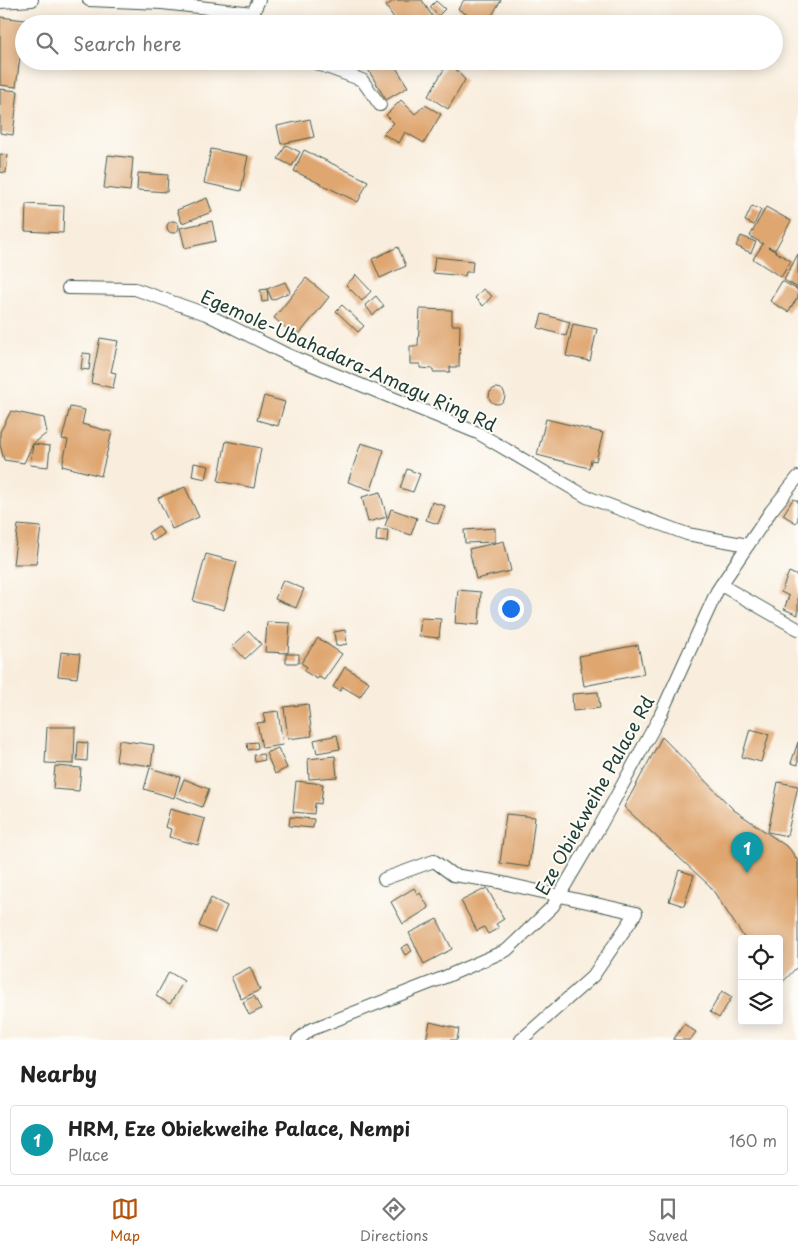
<!DOCTYPE html>
<html lang="en">
<head>
<meta charset="utf-8">
<style>
  :root { --surface:#fff; --page:#f2f2f2; --text:#222; --muted:#767676; --line:#e0e0e0; --accent:#b45309 }
  body { margin:0; font-family:"Playpen Sans",sans-serif; background:var(--page); color:var(--text) }
  .controls { position:absolute; right:15px; bottom:15px; display:grid; overflow:hidden; border-radius:5px; box-shadow:0 2px 12px #0003 }
  .controls button { width:45px; height:45px; display:grid; place-items:center; padding:0; border:0; border-bottom:1px solid var(--line); background:var(--surface); color:var(--text); font:25px sans-serif }
  .you { position:absolute; left:510px; top:608px; width:18px; height:18px; margin:-12px; border:4px solid #fff; border-radius:50%; background:#1a73e8; box-shadow:0 0 0 8px #1a73e833 }
  .badge { display:grid; place-items:center; width:32px; height:32px; border-radius:50%; background:var(--accent); color:#fff; font-size:16px; font-weight:700 }
  .pin { position:absolute; translate:-50% -41px; filter:drop-shadow(0 1px 2px #0008) }
  .pin::after { content:''; position:absolute; top:26px; width:18px; height:15px; background:inherit; clip-path:polygon(0 0,100% 0,50% 100%) }
  .list { margin:0; padding:0; list-style:none }
  h2 { display:flex; justify-content:space-between; align-items:center; height:65px; margin:0; padding:0 20px; font-size:21px }
  h2 small { font-size:16px; font-weight:400; color:var(--muted) }
  .list li { display:grid; grid-template-columns:32px 1fr auto; gap:15px; align-items:center; box-sizing:border-box; height:70px; margin:0 10px 10px; padding:0 10px; border:1px solid var(--line); border-radius:5px }
  .list b { display:block; font-size:19px; white-space:nowrap }
  .list p { margin:0; font-size:16px; white-space:nowrap; color:var(--muted) }
  .list em { font-size:16px; font-style:normal; color:var(--muted) }
  .icon { flex:none; width:28px; height:28px; fill:none; stroke:currentColor; stroke-width:2; stroke-linecap:round; stroke-linejoin:round }
  .map { position:relative; flex:none; width:798px; height:1040px; overflow:hidden }
  .search { position:absolute; background:var(--surface); box-shadow:0 2px 12px #0003; left:15px; right:15px; top:15px; height:55px; display:flex; align-items:center; gap:12px; box-sizing:border-box; padding:0 18px; border-radius:28px; color:var(--muted); font-size:19px }
  .sheet { height:145px; background:var(--surface) }
  nav { display:flex; justify-content:space-around; align-items:center; box-sizing:border-box; height:70px; border-top:1px solid var(--line); background:var(--surface); font-size:14px; color:var(--muted) }
  nav a { display:grid; justify-items:center; gap:2px }
  nav .on { color:var(--accent) }
  .map>svg:first-child { display:block }
  .building { fill:#dfa66f }
  .lines { fill:none; stroke-linecap:round; stroke-linejoin:round }
  .minor-casing { stroke:#40584e; stroke-width:14 }
  .minor { stroke:#fff; stroke-width:12 }
  .labels { text-anchor:middle; dominant-baseline:central; stroke-width:4; stroke-linejoin:round; paint-order:stroke }
  .street-label { font-size:18px; fill:#1f3d34; stroke:#fdfcf7 }
</style>
</head>
<body>
<div class="map">
<svg width="798" height="1040" viewBox="0 0 798 1040">
  <rect width="100%" height="100%" fill="#fdfcf7"/>
  <filter id="ink" filterUnits="userSpaceOnUse"><feTurbulence type="fractalNoise" baseFrequency=".02" numOctaves="2"/><feDisplacementMap in="SourceGraphic" scale="10" xChannelSelector="R" yChannelSelector="G"/><feConvolveMatrix kernelMatrix="1 2 1 2 8 2 1 2 1" color-interpolation-filters="sRGB"/></filter>
  <filter id="wash" filterUnits="userSpaceOnUse"><feTurbulence type="fractalNoise" baseFrequency=".0096" numOctaves="4" result="noise"/><feDisplacementMap in="SourceGraphic" scale="20" xChannelSelector="R" yChannelSelector="G"/><feGaussianBlur stdDeviation="1.12" result="paint"/><feColorMatrix in="noise" values="0 0 0 0 0 0 0 0 0 0 0 0 0 0 0 0 0 1.4 0 .05"/><feComposite in="paint" operator="in"/></filter>
  <g filter="url(#wash)">
    <rect width="100%" height="100%" fill="#f9eede"/>
    <g id="blocks">
      <g class="building">
        <path d="M 395,0 L 422,0 L 434,19 L 427,24 L 398,24 L 386,6 Z"/>
        <path d="M 464,0 L 501,0 L 487,24 L 482,24 L 458,9 Z"/>
        <path d="M 436,1 L 445,9 L 438,16 L 430,7 Z"/>
        <path d="M 0,17 L 25,20 L 16,87 L 0,85 Z"/>
        <path d="M 353,61 L 392,61 L 408,87 L 386,100 L 366,66 L 359,70 Z"/>
        <path d="M 449,61 L 465,80 L 448,109 L 428,96 Z"/>
        <path d="M 0,89 L 18,91 L 13,135 L 0,133 Z"/>
        <path d="M 401,100 L 415,114 L 425,105 L 441,114 L 424,143 L 405,132 L 399,143 L 383,134 L 394,123 L 386,115 Z"/>
        <path d="M 310,119 L 314,137 L 281,144 L 277,126 Z"/>
        <path d="M 286,145 L 300,152 L 292,166 L 278,159 Z"/>
        <path d="M 211,149 L 248,156 L 241,191 L 204,183 Z"/>
        <path d="M 304,150 L 368,181 L 358,202 L 294,171 Z"/>
        <path d="M 0,154 L 8,155 L 6,173 L 0,172 Z"/>
        <path d="M 108,155 L 133,158 L 130,191 L 104,188 Z"/>
        <path d="M 138,173 L 168,175 L 167,192 L 137,190 Z"/>
        <path d="M 207,198 L 212,212 L 182,223 L 177,210 Z"/>
        <path d="M 26,204 L 64,206 L 63,233 L 25,231 Z"/>
        <path d="M 752,206 L 761,210 L 754,225 L 745,221 Z"/>
        <path d="M 766,207 L 791,221 L 775,250 L 768,247 L 791,261 L 781,277 L 753,259 L 763,244 L 750,236 Z"/>
        <circle cx="173" cy="227" r="6"/>
        <path d="M 212,221 L 216,241 L 185,248 L 180,228 Z"/>
        <path d="M 741,236 L 756,242 L 751,253 L 736,246 Z"/>
        <path d="M 398,247 L 406,266 L 380,278 L 372,259 Z"/>
        <path d="M 798,254 L 798,288 L 784,280 Z"/>
        <path d="M 435,257 L 473,261 L 472,272 L 466,272 L 465,276 L 433,273 Z"/>
        <path d="M 356,275 L 371,291 L 362,301 L 346,285 Z"/>
        <path d="M 306,278 L 329,297 L 297,337 L 274,318 Z"/>
        <path d="M 782,281 L 798,290 L 798,297 L 788,312 L 770,301 Z"/>
        <path d="M 285,282 L 290,292 L 272,300 L 267,289 Z"/>
        <path d="M 267,289 L 268,301 L 262,302 L 260,290 Z"/>
        <path d="M 483,289 L 492,296 L 483,306 L 475,298 Z"/>
        <path d="M 376,296 L 384,306 L 373,315 L 365,305 Z"/>
        <path d="M 342,305 L 364,326 L 358,332 L 336,311 Z"/>
        <path d="M 420,309 L 452,310 L 452,325 L 460,325 L 459,367 L 450,367 L 450,372 L 433,372 L 433,369 L 420,368 L 420,364 L 410,364 L 410,346 L 418,346 Z"/>
        <path d="M 542,314 L 570,322 L 566,336 L 538,328 Z"/>
        <path d="M 573,324 L 597,329 L 590,361 L 566,356 Z"/>
        <path d="M 100,338 L 118,341 L 111,372 L 116,373 L 113,388 L 91,383 Z"/>
        <path d="M 83,353 L 91,354 L 89,370 L 81,369 Z"/>
        <circle cx="497" cy="396" r="8"/>
        <path d="M 264,396 L 285,402 L 278,426 L 257,420 Z"/>
        <path d="M 70,407 L 85,410 L 82,424 L 112,432 L 101,476 L 62,466 L 68,440 L 62,439 Z"/>
        <path d="M 11,411 L 44,418 L 47,433 L 33,444 L 24,463 L 4,460 L 0,445 L 0,432 Z"/>
        <path d="M 546,419 L 603,433 L 596,461 L 591,460 L 589,468 L 537,455 Z"/>
        <path d="M 226,441 L 261,448 L 254,488 L 218,481 Z"/>
        <path d="M 361,443 L 384,450 L 371,490 L 348,482 Z"/>
        <path d="M 33,444 L 50,446 L 48,467 L 30,465 Z"/>
        <path d="M 194,463 L 209,466 L 206,479 L 192,476 Z"/>
        <path d="M 407,469 L 420,474 L 413,492 L 400,488 Z"/>
        <path d="M 185,487 L 199,517 L 172,529 L 158,498 Z"/>
        <path d="M 380,492 L 387,517 L 368,522 L 362,497 Z"/>
        <path d="M 793,499 L 798,501 L 798,519 L 796,523 L 783,515 Z"/>
        <path d="M 432,502 L 445,506 L 438,524 L 426,520 Z"/>
        <path d="M 391,509 L 417,518 L 411,535 L 385,526 Z"/>
        <path d="M 18,525 L 41,527 L 36,564 L 13,564 Z"/>
        <path d="M 158,526 L 164,534 L 153,541 L 148,533 Z"/>
        <path d="M 495,528 L 495,542 L 465,543 L 464,530 Z"/>
        <path d="M 377,530 L 388,530 L 387,542 L 376,541 Z"/>
        <path d="M 504,541 L 511,571 L 476,579 L 469,549 Z"/>
        <path d="M 206,554 L 237,562 L 224,610 L 193,601 Z"/>
        <path d="M 789,572 L 798,576 L 798,615 L 784,609 L 789,596 L 781,592 Z"/>
        <path d="M 283,580 L 304,589 L 296,608 L 275,599 Z"/>
        <path d="M 458,590 L 481,592 L 479,625 L 455,623 Z"/>
        <path d="M 421,618 L 441,619 L 439,638 L 419,636 Z"/>
        <path d="M 267,622 L 290,623 L 288,653 L 265,652 Z"/>
        <path d="M 345,630 L 347,644 L 336,646 L 334,632 Z"/>
        <path d="M 249,631 L 261,644 L 245,659 L 233,646 Z"/>
        <path d="M 318,638 L 342,654 L 324,680 L 319,677 L 317,679 L 304,671 L 307,667 L 301,663 Z"/>
        <path d="M 638,645 L 644,674 L 584,686 L 579,656 Z"/>
        <path d="M 61,652 L 80,654 L 77,678 L 58,676 Z"/>
        <rect x="286" y="654" width="13" height="9"/>
        <path d="M 345,667 L 369,682 L 360,697 L 343,687 L 340,691 L 333,687 Z"/>
        <path d="M 598,692 L 600,708 L 573,711 L 572,694 Z"/>
        <path d="M 308,704 L 312,736 L 288,739 L 284,707 Z"/>
        <path d="M 278,711 L 283,745 L 262,748 L 257,723 L 265,722 L 263,713 Z"/>
        <path d="M 47,727 L 75,727 L 74,764 L 45,763 Z"/>
        <path d="M 750,729 L 769,734 L 761,762 L 742,757 Z"/>
        <path d="M 337,735 L 340,749 L 317,753 L 314,740 Z"/>
        <path d="M 662,737 L 734,810 L 789,848 L 798,861 L 798,966 L 779,986 L 779,939 L 745,939 L 710,886 L 624,807 Z"/>
        <path d="M 119,740 L 154,745 L 151,766 L 116,761 Z"/>
        <path d="M 78,742 L 88,743 L 87,761 L 77,760 Z"/>
        <path d="M 257,742 L 258,748 L 248,750 L 247,743 Z"/>
        <path d="M 798,742 L 798,765 L 791,763 Z"/>
        <path d="M 278,748 L 287,768 L 275,774 L 266,753 Z"/>
        <path d="M 263,754 L 265,760 L 255,762 L 254,755 Z"/>
        <path d="M 335,756 L 337,777 L 309,779 L 308,759 Z"/>
        <path d="M 55,766 L 81,768 L 79,791 L 53,789 Z"/>
        <path d="M 150,768 L 180,777 L 174,798 L 144,789 Z"/>
        <path d="M 184,779 L 209,789 L 202,807 L 177,797 Z"/>
        <path d="M 296,781 L 323,784 L 321,804 L 315,803 L 314,814 L 293,812 Z"/>
        <path d="M 778,782 L 798,786 L 787,836 L 768,832 Z"/>
        <path d="M 170,809 L 205,819 L 198,845 L 169,837 L 171,829 L 165,827 Z"/>
        <path d="M 506,814 L 535,817 L 529,867 L 500,863 Z"/>
        <path d="M 290,817 L 314,819 L 313,828 L 289,826 Z"/>
        <path d="M 679,870 L 694,875 L 684,906 L 669,901 Z"/>
        <path d="M 414,888 L 418,895 L 420,893 L 429,908 L 403,924 L 391,902 Z"/>
        <path d="M 487,888 L 504,919 L 496,924 L 499,928 L 488,934 L 484,927 L 477,931 L 461,901 Z"/>
        <path d="M 211,898 L 227,906 L 215,933 L 199,926 Z"/>
        <path d="M 437,919 L 452,949 L 424,964 L 409,933 Z"/>
        <path d="M 408,944 L 412,951 L 405,955 L 401,948 Z"/>
        <path d="M 250,967 L 260,990 L 241,999 L 231,977 Z"/>
        <path d="M 169,972 L 184,981 L 170,1004 L 156,996 Z"/>
        <path d="M 722,991 L 732,997 L 719,1018 L 710,1012 Z"/>
        <path d="M 254,996 L 261,1009 L 249,1015 L 243,1002 Z"/>
        <path d="M 430,1022 L 459,1029 L 457,1040 L 426,1040 Z"/>
        <path d="M 684,1024 L 696,1032 L 690,1040 L 673,1040 Z"/>
      </g>
    </g>
  </g>
  <g filter="url(#ink)">
    <use href="#blocks" fill-opacity="0" stroke="#40584e" stroke-width="1"/>
    <g class="lines">
      <defs>
        <g id="minor">
          <path d="M 89,0 L 162,3 L 253,13 L 262,24"/>
          <path d="M 0,2 L 32,0"/>
          <path d="M 253,13 L 259,0"/>
          <path d="M 310,61 L 362,80 L 380,105"/>
          <path d="M 68,288 L 135,289 L 206,314 L 288,355 L 478,433 L 587,497 L 687,534 L 748,545"/>
          <path d="M 721,585 L 798,629"/>
          <path d="M 384,879 L 434,861 L 453,875 L 494,881 L 636,913 L 593,976 L 521,1040"/>
          <path d="M 298,1040 L 310,1030 L 445,977 L 507,950 L 553,906 L 600,826 L 659,718 L 717,591 L 771,511 L 798,477"/>
        </g>
      </defs>
      <use href="#minor" class="minor-casing"/>
      <use href="#minor" class="minor"/>
    </g>
  </g>
  <g class="labels">
    <g class="street-label">
      <text transform="translate(349 360) rotate(24)">Egemole-Ubahadara-Amagu Ring Rd</text>
      <text transform="translate(594 795) rotate(-61)">Eze Obiekweihe Palace Rd</text>
    </g>
  </g>
</svg>
<div class="controls">
<button><svg class="icon" aria-label="locate" viewBox="0 0 24 24"><circle cx="12" cy="12" r="6"/><path d="M12 2v4M12 18v4M2 12h4M18 12h4"/></svg></button>
<button><svg class="icon" aria-label="layers" viewBox="0 0 24 24"><path d="M12 4l9 5-9 5-9-5zM3 14l9 5 9-5"/></svg></button>
</div>
<div class="you"></div>
<div class="pin badge" style="left:747px;top:873px;background:#0f9aa8">1</div>
<div class="search"><svg class="icon" aria-label="search" viewBox="0 0 24 24"><circle cx="10" cy="10" r="6"/><path d="M15 15l6 6"/></svg>Search here</div>
</div>
<section class="sheet">
<h2>Nearby<small></small></h2>
<ul class="list">
<li><span class="badge" style="background:#0f9aa8">1</span><div><b>HRM, Eze Obiekweihe Palace, Nempi</b><p>Place</p></div><em>160 m</em></li>
</ul>
</section>
<nav>
<a class="on"><svg class="icon" aria-label="map" viewBox="0 0 24 24"><path d="M3 6l6-2 6 2 6-2v14l-6 2-6-2-6 2zM9 4v14M15 6v14"/></svg>Map</a>
<a><svg class="icon" aria-label="directions" viewBox="0 0 24 24"><path d="M12 3l9 9-9 9-9-9zM9 14v-3h6M13 9l2 2-2 2"/></svg>Directions</a>
<a><svg class="icon" aria-label="saved" viewBox="0 0 24 24"><path d="M7 4h10v16l-5-4-5 4z"/></svg>Saved</a>
</nav>
</body>
</html>
